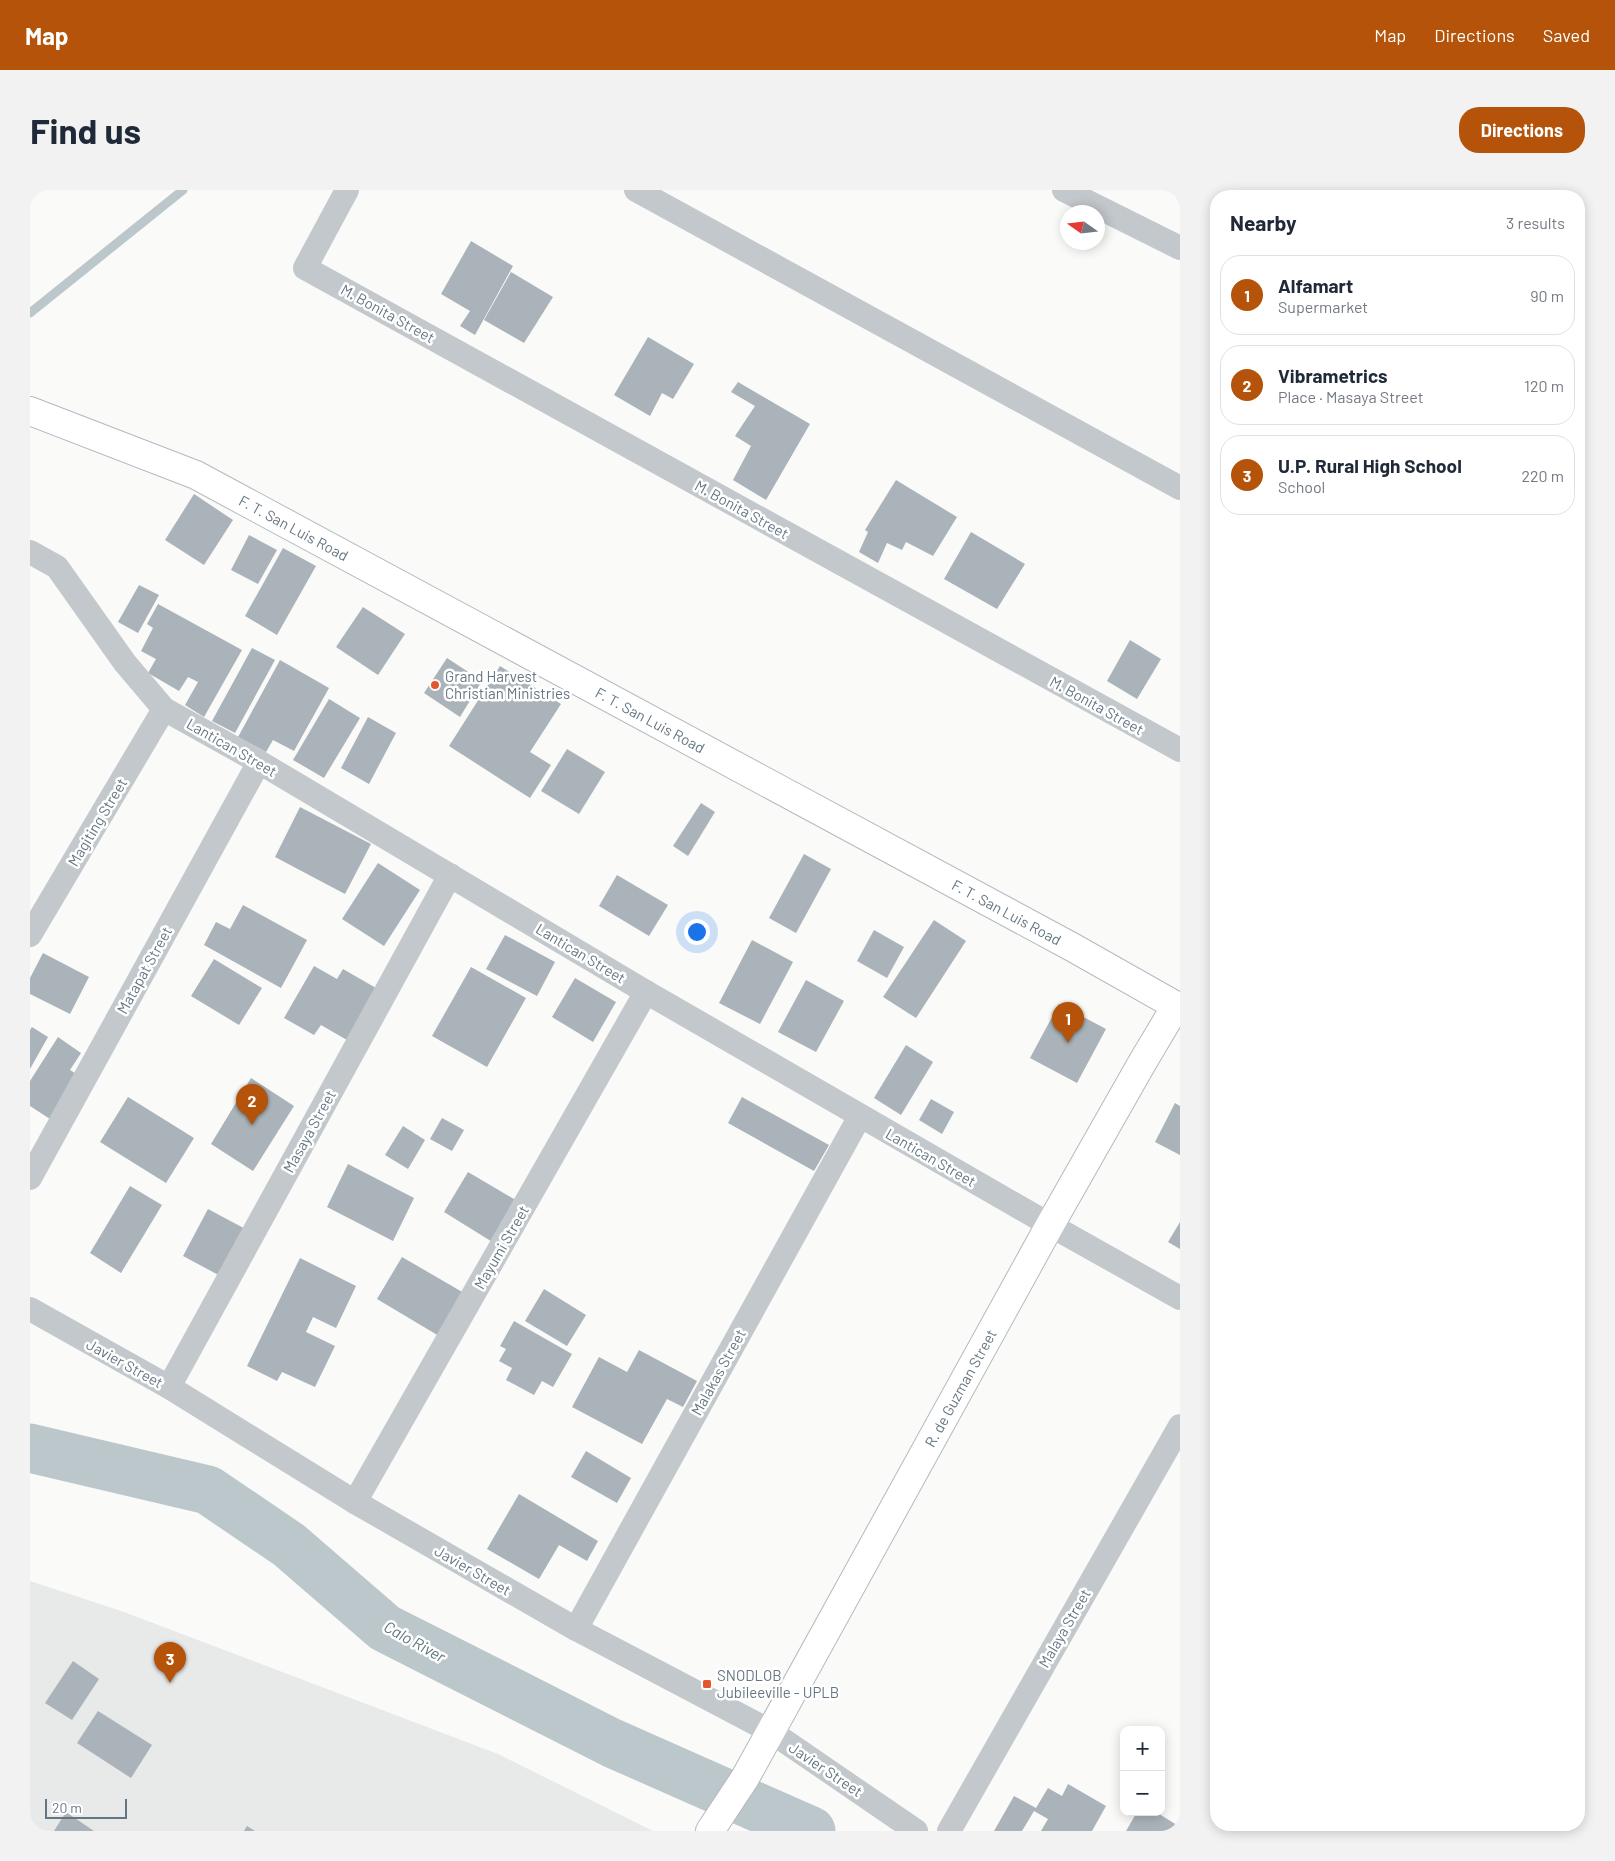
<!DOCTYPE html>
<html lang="en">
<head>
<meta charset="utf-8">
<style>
  :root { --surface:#fff; --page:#f2f2f3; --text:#1f2937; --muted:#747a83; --line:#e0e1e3; --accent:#b45309 }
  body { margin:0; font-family:Barlow,sans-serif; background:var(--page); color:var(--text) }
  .controls { position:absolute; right:15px; bottom:15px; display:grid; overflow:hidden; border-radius:10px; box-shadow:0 2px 12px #0003 }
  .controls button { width:45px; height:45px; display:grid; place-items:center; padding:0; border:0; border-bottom:1px solid var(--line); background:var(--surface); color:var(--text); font:25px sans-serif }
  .compass { position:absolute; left:1030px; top:15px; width:45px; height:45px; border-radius:50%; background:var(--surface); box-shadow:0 2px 12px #0003; rotate:284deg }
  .scale { position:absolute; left:15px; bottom:12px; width:82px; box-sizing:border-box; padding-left:5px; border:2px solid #657683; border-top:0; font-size:14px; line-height:18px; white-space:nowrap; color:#657683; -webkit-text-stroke:4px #fff; paint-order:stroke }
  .you { position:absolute; left:666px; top:741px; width:18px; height:18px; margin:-12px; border:4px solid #fff; border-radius:50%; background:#1a73e8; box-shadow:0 0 0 8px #1a73e833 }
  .badge { display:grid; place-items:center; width:32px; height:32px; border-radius:50%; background:var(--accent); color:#fff; font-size:16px; font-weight:700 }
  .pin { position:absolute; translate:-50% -41px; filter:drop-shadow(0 1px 2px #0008) }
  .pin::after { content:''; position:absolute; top:26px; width:18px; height:15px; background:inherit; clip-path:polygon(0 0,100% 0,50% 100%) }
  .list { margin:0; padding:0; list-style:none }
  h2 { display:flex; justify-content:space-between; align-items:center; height:65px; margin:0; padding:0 20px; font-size:21px }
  h2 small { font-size:16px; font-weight:400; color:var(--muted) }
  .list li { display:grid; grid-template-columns:32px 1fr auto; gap:15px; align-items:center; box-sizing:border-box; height:80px; margin:0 10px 10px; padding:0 10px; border:1px solid var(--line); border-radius:20px }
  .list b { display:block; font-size:19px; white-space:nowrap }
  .list p { margin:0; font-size:16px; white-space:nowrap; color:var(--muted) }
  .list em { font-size:16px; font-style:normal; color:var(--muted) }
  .map { position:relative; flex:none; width:1150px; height:1641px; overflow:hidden; border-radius:20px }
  header { display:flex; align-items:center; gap:30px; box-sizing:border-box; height:70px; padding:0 25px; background:var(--accent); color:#fff }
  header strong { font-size:24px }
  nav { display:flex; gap:28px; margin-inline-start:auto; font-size:18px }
  .intro { display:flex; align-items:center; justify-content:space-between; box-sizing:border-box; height:120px; padding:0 30px }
  h1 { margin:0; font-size:35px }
  .button { padding:12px 22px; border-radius:20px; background:var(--accent); color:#fff; font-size:18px; font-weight:700 }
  main { display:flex; gap:30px; padding:0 30px }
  aside { flex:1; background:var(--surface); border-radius:20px; box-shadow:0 2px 12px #0003 }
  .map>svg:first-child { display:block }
  .built { fill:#e8e9e9 }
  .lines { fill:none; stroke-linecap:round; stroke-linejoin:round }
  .stream { stroke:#bbc7cb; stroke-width:9 }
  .river { stroke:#bbc7cb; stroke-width:49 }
  .building { fill:#aab3b9 }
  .secondary-casing { stroke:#b3babf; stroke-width:30 }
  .street { stroke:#c3c8cc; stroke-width:24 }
  .secondary { stroke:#fff; stroke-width:28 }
  .poi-dot { fill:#e4572e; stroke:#fff; stroke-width:2 }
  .labels { text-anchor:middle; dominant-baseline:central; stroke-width:5; stroke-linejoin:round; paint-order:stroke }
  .street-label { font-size:15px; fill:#657683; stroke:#fff }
  .poi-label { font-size:15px; fill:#657683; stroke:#fff; text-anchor:start }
  .water-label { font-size:16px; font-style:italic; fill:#60757c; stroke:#fff }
</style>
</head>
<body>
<header>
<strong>Map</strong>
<nav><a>Map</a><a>Directions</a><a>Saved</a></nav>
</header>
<div class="intro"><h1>Find us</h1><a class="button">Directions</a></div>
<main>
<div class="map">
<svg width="1150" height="1641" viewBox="0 0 1150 1641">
  <rect width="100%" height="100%" fill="#fafaf8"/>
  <path class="built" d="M 0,1391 L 94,1422 L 468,1564 L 623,1641 L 0,1641 Z"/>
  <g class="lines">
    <path class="stream" d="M 0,123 L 153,0"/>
    <path class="river" d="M 0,1258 L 178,1300 L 259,1355 L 355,1438 L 582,1553 L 781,1641"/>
  </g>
  <g class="building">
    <path d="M 441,51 L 483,76 L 445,145 L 430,136 L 440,121 L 411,104 Z"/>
    <path d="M 481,82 L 523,107 L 494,153 L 454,130 Z"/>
    <path d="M 618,147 L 664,174 L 643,209 L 632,203 L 620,226 L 584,205 Z"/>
    <path d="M 708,192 L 780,234 L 736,310 L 703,290 L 721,256 L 705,246 L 725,216 L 701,202 Z"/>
    <path d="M 866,290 L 927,327 L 903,366 L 876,352 L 872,360 L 857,353 L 848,373 L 829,362 L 838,342 L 835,340 Z"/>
    <path d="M 164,304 L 203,330 L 174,375 L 135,350 Z"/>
    <path d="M 941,342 L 995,374 L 967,419 L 914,389 Z"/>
    <path d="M 219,345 L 247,360 L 228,394 L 201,380 Z"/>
    <path d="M 253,358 L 286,376 L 247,445 L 215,426 Z"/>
    <path d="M 109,395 L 129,405 L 108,443 L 88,432 Z"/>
    <path d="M 128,414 L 212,460 L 174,527 L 155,515 L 168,492 L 158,487 L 149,501 L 118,483 L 126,469 L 111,461 L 123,438 L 117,434 Z"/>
    <path d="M 333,417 L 375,444 L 348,485 L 306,457 Z"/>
    <path d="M 1100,450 L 1131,469 L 1107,509 L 1077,491 Z"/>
    <path d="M 222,458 L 245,470 L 205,543 L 182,531 Z"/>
    <path d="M 417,468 L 452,491 L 430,527 L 394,503 Z"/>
    <path d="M 250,470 L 299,498 L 264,561 L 243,550 L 236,562 L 208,547 Z"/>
    <path d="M 470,476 L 531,514 L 500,562 L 521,575 L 500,608 L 419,556 Z"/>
    <path d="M 299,509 L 330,528 L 294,588 L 263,570 Z"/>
    <path d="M 338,527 L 366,543 L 339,594 L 311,578 Z"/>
    <path d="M 537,559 L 575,582 L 549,624 L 511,601 Z"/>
    <path d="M 671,613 L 685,622 L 658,666 L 643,656 Z"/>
    <path d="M 270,617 L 341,654 L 315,704 L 245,667 Z"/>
    <path d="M 774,664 L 801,679 L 766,743 L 739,728 Z"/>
    <path d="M 348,673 L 390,700 L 354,756 L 312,729 Z"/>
    <path d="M 587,685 L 638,715 L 619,746 L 569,716 Z"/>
    <path d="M 213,715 L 277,750 L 251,798 L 174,755 L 186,732 L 200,739 Z"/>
    <path d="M 904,730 L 936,751 L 886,828 L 853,807 Z"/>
    <path d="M 844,740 L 874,757 L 857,788 L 827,771 Z"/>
    <path d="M 475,745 L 525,772 L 507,806 L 456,779 Z"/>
    <path d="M 722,750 L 763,772 L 730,834 L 689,813 Z"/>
    <path d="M 13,763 L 59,787 L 40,824 L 0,804 L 0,788 Z"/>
    <path d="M 184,769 L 232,798 L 209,835 L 161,806 Z"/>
    <path d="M 284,776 L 307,789 L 313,779 L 346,798 L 317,850 L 291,835 L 284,845 L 254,828 Z"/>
    <path d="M 441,777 L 496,808 L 457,877 L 402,846 Z"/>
    <path d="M 545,788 L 586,812 L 563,852 L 522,827 Z"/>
    <path d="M 776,790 L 814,811 L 786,862 L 748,842 Z"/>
    <path d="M 1029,814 L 1076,839 L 1047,893 L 1000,868 Z"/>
    <path d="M 2,837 L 18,847 L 0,879 L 0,840 Z"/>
    <path d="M 28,847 L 51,863 L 40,880 L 48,885 L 20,929 L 0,916 L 0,891 Z"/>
    <path d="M 876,855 L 903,872 L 871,925 L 844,908 Z"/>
    <path d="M 221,888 L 264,916 L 223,981 L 181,954 Z"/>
    <path d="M 98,907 L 164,948 L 136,993 L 70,952 Z"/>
    <path d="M 712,907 L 799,955 L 784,981 L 698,933 Z"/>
    <path d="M 901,909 L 924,922 L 912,944 L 889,930 Z"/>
    <path d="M 1145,913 L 1150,916 L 1150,965 L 1125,952 Z"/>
    <path d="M 412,928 L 434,940 L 422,961 L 400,949 Z"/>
    <path d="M 373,936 L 395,950 L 378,979 L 355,965 Z"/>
    <path d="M 318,974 L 384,1008 L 363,1051 L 297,1017 Z"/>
    <path d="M 438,982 L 489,1012 L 464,1053 L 414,1022 Z"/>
    <path d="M 100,996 L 132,1015 L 91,1083 L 60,1063 Z"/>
    <path d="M 178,1019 L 221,1042 L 196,1089 L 153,1066 Z"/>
    <path d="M 1150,1032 L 1150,1059 L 1138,1052 Z"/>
    <path d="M 372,1067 L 434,1103 L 409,1146 L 347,1109 Z"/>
    <path d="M 270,1068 L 326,1096 L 306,1138 L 283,1127 L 276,1142 L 305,1156 L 285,1197 L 252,1182 L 247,1191 L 217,1176 Z"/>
    <path d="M 514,1099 L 556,1125 L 537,1156 L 495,1131 Z"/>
    <path d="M 484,1131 L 542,1164 L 523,1197 L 512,1191 L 504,1205 L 476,1190 L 482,1178 L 469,1171 L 476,1159 L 470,1156 Z"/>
    <path d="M 609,1160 L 667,1191 L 653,1217 L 637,1209 L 612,1254 L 542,1217 L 569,1167 L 597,1182 Z"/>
    <path d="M 556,1261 L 601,1288 L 587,1313 L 541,1287 Z"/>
    <path d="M 489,1304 L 568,1351 L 557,1371 L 529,1355 L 509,1389 L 457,1359 Z"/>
    <path d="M 43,1471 L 69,1489 L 42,1530 L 15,1513 Z"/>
    <path d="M 68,1521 L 122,1555 L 101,1588 L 47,1553 Z"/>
    <path d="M 1038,1594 L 1076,1616 L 1062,1641 L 1011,1641 L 1018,1629 L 1004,1621 L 992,1641 L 964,1641 L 984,1606 L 1006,1618 L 1018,1598 L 1032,1606 Z"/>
    <path d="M 36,1622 L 64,1641 L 24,1641 Z"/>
    <path d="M 1107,1622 L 1126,1622 L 1150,1637 L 1150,1641 L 1096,1641 Z"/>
    <path d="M 217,1636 L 225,1641 L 214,1641 Z"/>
  </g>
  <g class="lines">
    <defs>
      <g id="secondary">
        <path id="s1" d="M 0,221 L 166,285 L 1042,757 L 1150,818"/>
        <path id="s2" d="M 680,1641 L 715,1588 L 1020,1035 L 1112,873 L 1146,816"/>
      </g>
    </defs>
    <use href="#secondary" class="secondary-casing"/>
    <g class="street">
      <path d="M 317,0 L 275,78 L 1150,560"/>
      <path d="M 606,0 L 1150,298"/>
      <path d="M 1034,0 L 1150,58"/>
      <path d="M 0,362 L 27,377 L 95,473 L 134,519 L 229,572 L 616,802 L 1020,1035 L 1150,1108"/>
      <path d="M 0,745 L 134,519"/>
      <path d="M 0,988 L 229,572"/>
      <path d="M 0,1119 L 139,1197 L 325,1312 L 546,1439 L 740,1541 L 886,1641"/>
      <path d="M 139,1197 L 420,685"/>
      <path d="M 325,1312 L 616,802"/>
      <path d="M 546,1439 L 830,926"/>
      <path d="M 919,1641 L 1150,1236"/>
    </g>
    <use href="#secondary" class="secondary"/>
  </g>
  <g class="poi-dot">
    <circle cx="405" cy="495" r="5"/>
    <rect x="672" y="1489" width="10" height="10" rx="2.5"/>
  </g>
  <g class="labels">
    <g class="street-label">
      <text transform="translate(358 123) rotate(29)">M. Bonita Street</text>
      <text transform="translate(712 319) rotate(29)">M. Bonita Street</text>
      <text stroke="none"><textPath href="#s1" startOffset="289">F. T. San Luis Road</textPath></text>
      <text transform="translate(1067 515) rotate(29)">M. Bonita Street</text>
      <text stroke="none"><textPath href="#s1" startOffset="694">F. T. San Luis Road</textPath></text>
      <text transform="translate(202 557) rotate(30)">Lantican Street</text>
      <text transform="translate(67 632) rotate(-59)">Magiting Street</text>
      <text stroke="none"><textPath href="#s1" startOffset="1099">F. T. San Luis Road</textPath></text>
      <text transform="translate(551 763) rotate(31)">Lantican Street</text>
      <text transform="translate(114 780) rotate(-61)">Matapat Street</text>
      <text transform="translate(279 941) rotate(-61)">Masaya Street</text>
      <text transform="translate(901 967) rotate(30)">Lantican Street</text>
      <text transform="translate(471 1057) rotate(-60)">Mayumi Street</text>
      <text transform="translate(95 1173) rotate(29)">Javier Street</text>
      <text transform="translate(688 1182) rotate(-61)">Malakas Street</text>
      <text stroke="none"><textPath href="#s2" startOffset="509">R. de Guzman Street</textPath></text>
      <text transform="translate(443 1380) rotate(30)">Javier Street</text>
      <text transform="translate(1034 1438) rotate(-60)">Malaya Street</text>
      <text transform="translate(796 1579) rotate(34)">Javier Street</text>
    </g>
    <g class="poi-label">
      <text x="415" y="486">Grand Harvest<tspan x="415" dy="17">Christian Ministries</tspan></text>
      <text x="687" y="1485">SNODLOB<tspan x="687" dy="17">Jubileeville - UPLB</tspan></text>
    </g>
    <g class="water-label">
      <text transform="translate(385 1451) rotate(29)">Calo River</text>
    </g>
  </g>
</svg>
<div class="controls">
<button>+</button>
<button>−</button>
</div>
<svg class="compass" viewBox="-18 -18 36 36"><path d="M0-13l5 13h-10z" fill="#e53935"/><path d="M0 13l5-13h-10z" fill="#747a83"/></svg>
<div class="scale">20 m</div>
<div class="you"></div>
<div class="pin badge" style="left:1038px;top:853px">1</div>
<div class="pin badge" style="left:222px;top:935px">2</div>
<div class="pin badge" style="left:140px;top:1493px">3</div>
</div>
<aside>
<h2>Nearby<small>3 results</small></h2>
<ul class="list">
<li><span class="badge">1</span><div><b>Alfamart</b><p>Supermarket</p></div><em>90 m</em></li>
<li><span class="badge">2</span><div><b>Vibrametrics</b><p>Place · Masaya Street</p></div><em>120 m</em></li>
<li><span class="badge">3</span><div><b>U.P. Rural High School</b><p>School</p></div><em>220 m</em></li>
</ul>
</aside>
</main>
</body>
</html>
